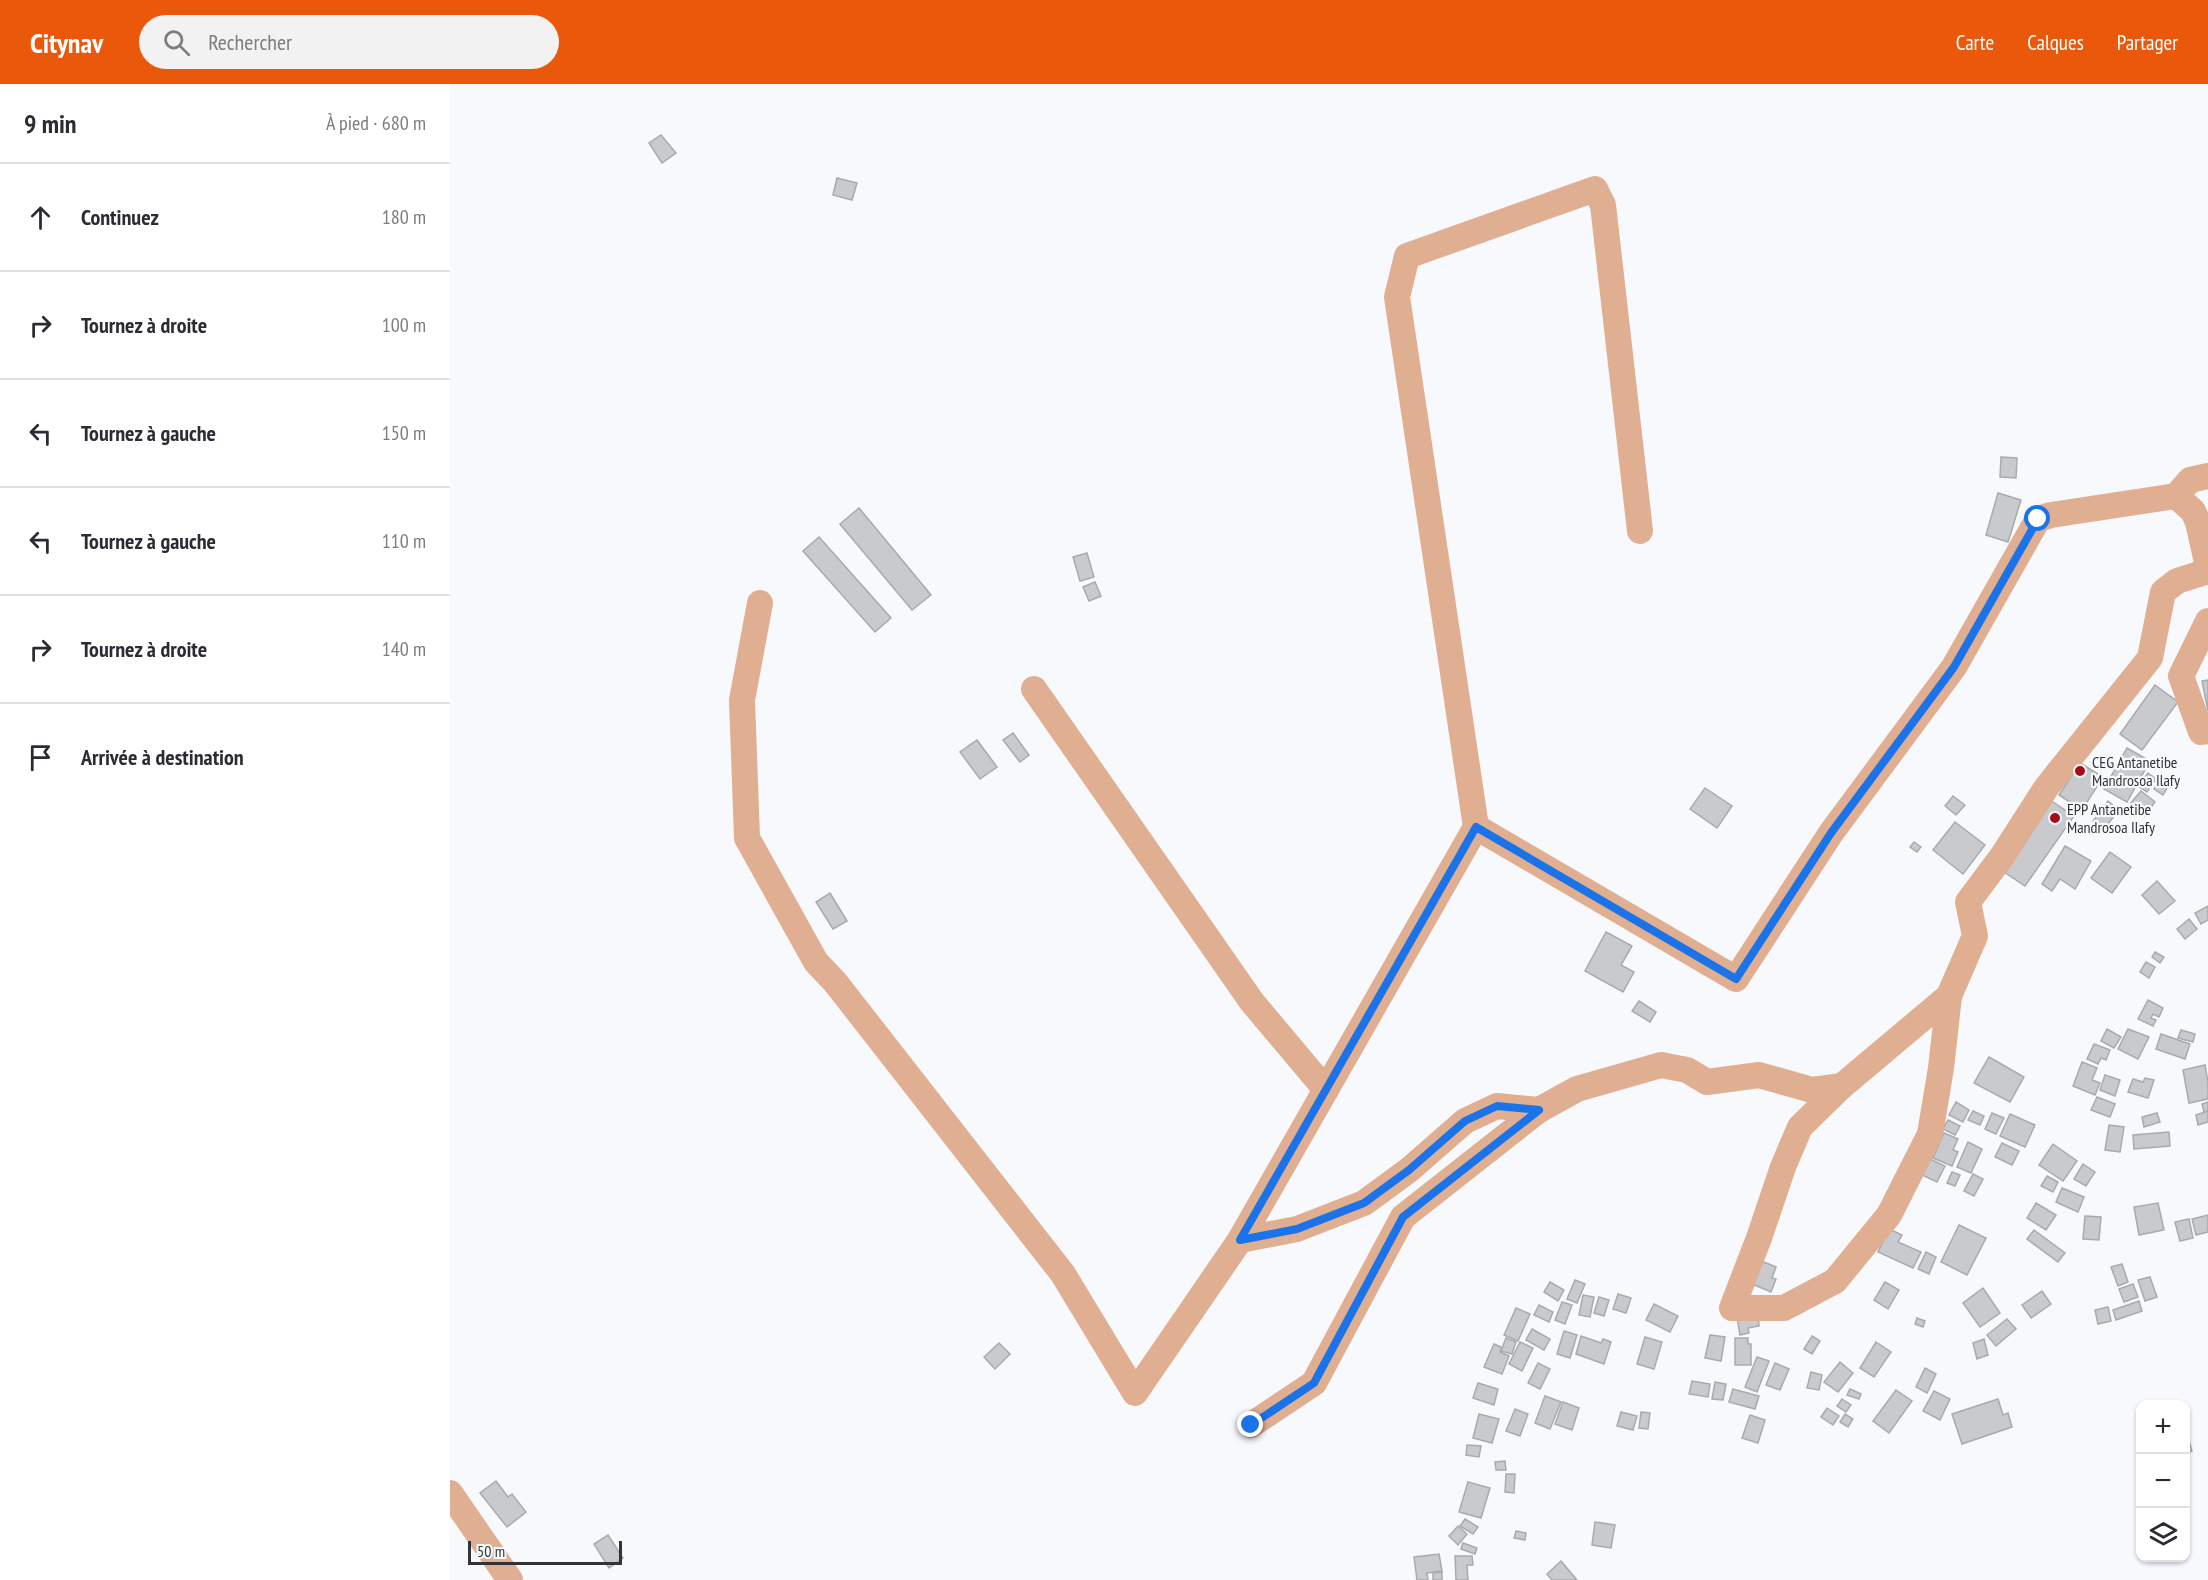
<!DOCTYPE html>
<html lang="fr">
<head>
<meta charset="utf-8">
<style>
  :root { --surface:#fff; --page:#f2f2f3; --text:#2b2b33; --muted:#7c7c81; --line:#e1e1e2; --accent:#ea580c }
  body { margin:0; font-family:"PT Sans Narrow",sans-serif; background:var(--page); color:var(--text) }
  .controls { position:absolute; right:18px; bottom:18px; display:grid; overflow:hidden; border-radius:12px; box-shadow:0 2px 4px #0004 }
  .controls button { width:54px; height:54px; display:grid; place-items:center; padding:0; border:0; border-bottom:2px solid var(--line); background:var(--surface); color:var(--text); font:30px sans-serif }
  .scale { position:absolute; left:18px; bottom:15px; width:154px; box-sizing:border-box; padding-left:6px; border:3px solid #323334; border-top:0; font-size:16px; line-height:21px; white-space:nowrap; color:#323334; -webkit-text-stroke:4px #f7f9fd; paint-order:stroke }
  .stop { position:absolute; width:18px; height:18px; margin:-14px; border:4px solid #1a73e8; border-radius:50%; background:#fff }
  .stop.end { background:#1a73e8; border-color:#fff; box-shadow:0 2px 6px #0008 }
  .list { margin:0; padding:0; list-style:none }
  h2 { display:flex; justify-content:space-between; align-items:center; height:78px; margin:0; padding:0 24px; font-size:26px }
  h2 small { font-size:20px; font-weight:400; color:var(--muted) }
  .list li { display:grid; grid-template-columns:39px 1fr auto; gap:18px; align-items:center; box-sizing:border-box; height:108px; padding:0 24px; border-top:2px solid var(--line) }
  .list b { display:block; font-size:22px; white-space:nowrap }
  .list em { font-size:20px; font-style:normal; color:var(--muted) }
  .icon { flex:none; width:33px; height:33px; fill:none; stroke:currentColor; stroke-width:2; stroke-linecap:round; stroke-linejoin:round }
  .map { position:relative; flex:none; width:1758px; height:1496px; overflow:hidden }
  header { display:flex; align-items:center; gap:36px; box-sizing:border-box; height:84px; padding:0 30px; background:var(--accent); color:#fff }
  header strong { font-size:28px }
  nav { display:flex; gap:33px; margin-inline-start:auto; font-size:21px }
  .search { width:420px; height:54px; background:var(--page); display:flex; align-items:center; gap:15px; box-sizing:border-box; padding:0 21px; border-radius:33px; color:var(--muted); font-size:22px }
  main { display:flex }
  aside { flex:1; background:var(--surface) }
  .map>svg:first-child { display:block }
  .building { fill:#c8cace; stroke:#a9aaae; stroke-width:1.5 }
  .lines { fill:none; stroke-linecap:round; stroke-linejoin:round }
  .minor { stroke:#e0ae91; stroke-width:26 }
  .route { stroke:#1a73e8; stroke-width:8 }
  .poi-dot { fill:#a50c18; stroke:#f7f9fd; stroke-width:2 }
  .labels { text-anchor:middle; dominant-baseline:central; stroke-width:4.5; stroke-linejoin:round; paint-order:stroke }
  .poi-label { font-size:16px; fill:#323334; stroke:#f7f9fd; text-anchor:start }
</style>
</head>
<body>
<header>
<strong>Citynav</strong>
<div class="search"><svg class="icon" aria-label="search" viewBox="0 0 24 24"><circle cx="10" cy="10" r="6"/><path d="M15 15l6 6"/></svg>Rechercher</div>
<nav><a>Carte</a><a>Calques</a><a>Partager</a></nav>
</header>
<main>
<aside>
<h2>9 min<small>À pied · 680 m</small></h2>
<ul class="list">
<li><svg class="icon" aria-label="ahead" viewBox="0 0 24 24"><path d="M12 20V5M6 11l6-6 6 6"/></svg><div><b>Continuez</b></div><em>180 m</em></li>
<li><svg class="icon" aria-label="right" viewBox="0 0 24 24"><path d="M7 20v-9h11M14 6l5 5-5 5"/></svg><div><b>Tournez à droite</b></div><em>100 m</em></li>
<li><svg class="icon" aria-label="left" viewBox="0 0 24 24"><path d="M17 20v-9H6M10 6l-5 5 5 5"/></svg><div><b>Tournez à gauche</b></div><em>150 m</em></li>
<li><svg class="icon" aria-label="left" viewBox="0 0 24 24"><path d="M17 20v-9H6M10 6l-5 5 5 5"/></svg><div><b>Tournez à gauche</b></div><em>110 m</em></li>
<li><svg class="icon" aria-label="right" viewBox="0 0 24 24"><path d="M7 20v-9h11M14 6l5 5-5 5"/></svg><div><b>Tournez à droite</b></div><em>140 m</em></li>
<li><svg class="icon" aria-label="arrive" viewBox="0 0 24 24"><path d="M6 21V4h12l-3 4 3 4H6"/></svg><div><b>Arrivée à destination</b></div></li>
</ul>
</aside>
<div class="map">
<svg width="1758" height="1496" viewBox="0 0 1758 1496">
  <rect width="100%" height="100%" fill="#f7f9fd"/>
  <g class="building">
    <path d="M 211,51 L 226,69 L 212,79 L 199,59 Z"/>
    <path d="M 387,94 L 407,99 L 402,116 L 383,111 Z"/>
    <path d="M 1551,373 L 1567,374 L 1566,394 L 1550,393 Z"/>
    <path d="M 1548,409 L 1571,416 L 1558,458 L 1536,451 Z"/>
    <path d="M 409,424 L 481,511 L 462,526 L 390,440 Z"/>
    <path d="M 369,453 L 441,534 L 425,548 L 353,467 Z"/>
    <path d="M 637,469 L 644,493 L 630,497 L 623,473 Z"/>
    <path d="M 645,498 L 651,512 L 639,517 L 633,503 Z"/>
    <path d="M 1758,596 L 1758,627 L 1752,597 Z"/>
    <path d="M 1705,601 L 1728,618 L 1692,666 L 1670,650 Z"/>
    <path d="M 563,649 L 579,671 L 570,678 L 553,656 Z"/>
    <path d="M 527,656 L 547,683 L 530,695 L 510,668 Z"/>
    <path d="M 1677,664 L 1700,677 L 1677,718 L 1654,705 Z"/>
    <path d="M 1630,679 L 1653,693 L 1632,726 L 1609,711 Z"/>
    <path d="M 1698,689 L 1706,695 L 1697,708 L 1688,702 Z"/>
    <path d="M 1710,695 L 1719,701 L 1713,711 L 1704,705 Z"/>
    <path d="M 1255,704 L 1282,722 L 1267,744 L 1240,725 Z"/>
    <path d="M 1691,707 L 1705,718 L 1695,732 L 1680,720 Z"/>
    <path d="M 1503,712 L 1515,721 L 1506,731 L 1495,722 Z"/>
    <path d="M 1600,716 L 1624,732 L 1575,802 L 1551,786 Z"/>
    <path d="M 1658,717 L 1669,726 L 1654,745 L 1643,737 Z"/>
    <path d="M 1505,738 L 1535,761 L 1513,790 L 1483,766 Z"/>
    <path d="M 1464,758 L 1471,763 L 1467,768 L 1460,763 Z"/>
    <path d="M 1615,762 L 1641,777 L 1625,805 L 1610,795 L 1602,807 L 1592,800 Z"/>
    <path d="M 1660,768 L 1681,783 L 1662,809 L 1641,794 Z"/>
    <path d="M 1707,797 L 1725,817 L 1709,830 L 1692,811 Z"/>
    <path d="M 380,809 L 397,837 L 383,845 L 366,818 Z"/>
    <path d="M 1758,822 L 1758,836 L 1751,840 L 1745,829 Z"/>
    <path d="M 1739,835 L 1747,845 L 1735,855 L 1727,845 Z"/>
    <path d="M 1156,848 L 1182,862 L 1171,881 L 1184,888 L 1173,908 L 1135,887 Z"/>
    <path d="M 1705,868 L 1714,873 L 1710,879 L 1702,873 Z"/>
    <path d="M 1696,878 L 1705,883 L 1699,894 L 1690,888 Z"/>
    <path d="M 1698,916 L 1713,924 L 1709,933 L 1703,930 L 1701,934 L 1706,936 L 1703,942 L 1688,935 Z"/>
    <path d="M 1189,917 L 1206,928 L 1200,938 L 1182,927 Z"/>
    <path d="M 1657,945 L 1671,953 L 1664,964 L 1651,957 Z"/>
    <path d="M 1678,945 L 1699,953 L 1688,975 L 1668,965 Z"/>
    <path d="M 1731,946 L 1745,950 L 1743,958 L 1728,954 Z"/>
    <path d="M 1711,950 L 1740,960 L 1735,975 L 1706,965 Z"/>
    <path d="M 1644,960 L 1660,966 L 1656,976 L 1651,974 L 1648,980 L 1637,975 Z"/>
    <path d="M 1539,973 L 1574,993 L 1560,1018 L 1524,999 Z"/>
    <path d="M 1632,978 L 1647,984 L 1642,996 L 1650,999 L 1645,1011 L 1623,1002 Z"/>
    <path d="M 1755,981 L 1758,998 L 1758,1015 L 1739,1019 L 1733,986 Z"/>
    <path d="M 1655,991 L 1670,996 L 1665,1012 L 1650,1006 Z"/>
    <path d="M 1695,994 L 1704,996 L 1698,1014 L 1678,1008 L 1683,995 L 1693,998 Z"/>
    <path d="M 1647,1013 L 1665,1020 L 1660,1033 L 1641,1026 Z"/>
    <path d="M 1506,1018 L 1519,1026 L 1513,1038 L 1499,1031 Z"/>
    <path d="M 1758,1018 L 1758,1027 L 1754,1028 L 1752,1020 Z"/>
    <path d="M 1523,1027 L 1534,1032 L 1530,1041 L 1518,1036 Z"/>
    <path d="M 1758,1027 L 1758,1038 L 1748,1041 L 1746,1031 Z"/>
    <path d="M 1542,1029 L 1554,1034 L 1546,1050 L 1535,1045 Z"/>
    <path d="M 1707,1029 L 1710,1038 L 1694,1043 L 1692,1033 Z"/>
    <path d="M 1560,1030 L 1585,1041 L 1575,1063 L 1550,1052 Z"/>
    <path d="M 1498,1036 L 1510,1042 L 1505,1051 L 1493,1045 Z"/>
    <path d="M 1659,1041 L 1674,1043 L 1670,1068 L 1655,1066 Z"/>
    <path d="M 1719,1048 L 1720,1062 L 1684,1065 L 1683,1051 Z"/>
    <path d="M 1494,1049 L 1508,1055 L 1503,1066 L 1508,1068 L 1502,1082 L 1483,1074 Z"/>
    <path d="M 1518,1058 L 1532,1065 L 1521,1089 L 1507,1083 Z"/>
    <path d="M 1552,1059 L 1569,1067 L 1562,1081 L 1545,1073 Z"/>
    <path d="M 1603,1060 L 1627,1077 L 1613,1097 L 1589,1081 Z"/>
    <path d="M 1480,1075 L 1495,1082 L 1487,1098 L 1472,1091 Z"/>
    <path d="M 1633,1080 L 1645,1088 L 1636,1102 L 1624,1095 Z"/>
    <path d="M 1502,1088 L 1510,1091 L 1505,1102 L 1497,1099 Z"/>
    <path d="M 1523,1090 L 1533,1095 L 1524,1112 L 1514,1107 Z"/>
    <path d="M 1597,1092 L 1608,1098 L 1603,1108 L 1591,1102 Z"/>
    <path d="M 1612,1104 L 1634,1113 L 1628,1128 L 1606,1118 Z"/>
    <path d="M 1586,1119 L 1606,1131 L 1596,1146 L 1577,1134 Z"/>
    <path d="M 1708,1119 L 1714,1146 L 1689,1151 L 1684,1123 Z"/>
    <path d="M 1758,1131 L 1758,1148 L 1746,1151 L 1742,1135 Z"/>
    <path d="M 1635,1132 L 1651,1133 L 1649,1156 L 1633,1155 Z"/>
    <path d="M 1739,1135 L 1743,1154 L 1730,1157 L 1725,1138 Z"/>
    <path d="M 1509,1141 L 1536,1154 L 1517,1191 L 1491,1178 Z"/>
    <path d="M 1439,1145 L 1452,1151 L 1448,1158 L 1471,1168 L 1463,1184 L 1428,1168 Z"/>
    <path d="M 1584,1146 L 1615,1169 L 1608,1178 L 1577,1155 Z"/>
    <path d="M 1476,1168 L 1486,1173 L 1479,1190 L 1468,1185 Z"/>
    <path d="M 1309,1176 L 1326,1183 L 1322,1194 L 1326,1195 L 1321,1208 L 1300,1199 Z"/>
    <path d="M 1672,1180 L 1678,1198 L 1668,1202 L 1661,1183 Z"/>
    <path d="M 1700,1193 L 1707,1213 L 1695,1217 L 1688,1196 Z"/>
    <path d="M 1125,1196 L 1135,1200 L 1127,1219 L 1117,1215 Z"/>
    <path d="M 1100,1198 L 1114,1206 L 1108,1217 L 1094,1208 Z"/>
    <path d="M 1435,1198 L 1449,1206 L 1438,1225 L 1424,1216 Z"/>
    <path d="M 1683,1200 L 1688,1213 L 1674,1218 L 1669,1205 Z"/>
    <path d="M 1533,1204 L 1550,1229 L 1530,1243 L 1513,1219 Z"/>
    <path d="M 1592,1207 L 1601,1220 L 1581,1234 L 1572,1221 Z"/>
    <path d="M 1168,1210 L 1181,1214 L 1176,1229 L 1163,1225 Z"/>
    <path d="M 1133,1211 L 1144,1213 L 1140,1233 L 1129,1231 Z"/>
    <path d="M 1149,1213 L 1159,1216 L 1154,1232 L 1144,1229 Z"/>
    <path d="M 1689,1217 L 1692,1227 L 1666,1236 L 1663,1226 Z"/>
    <path d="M 1112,1218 L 1122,1221 L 1115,1240 L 1105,1236 Z"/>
    <path d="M 1204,1220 L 1228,1232 L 1220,1248 L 1196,1236 Z"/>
    <path d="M 1089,1221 L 1103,1228 L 1099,1238 L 1084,1231 Z"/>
    <path d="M 1658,1223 L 1661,1237 L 1648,1240 L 1645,1226 Z"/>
    <path d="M 1066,1224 L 1080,1230 L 1068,1257 L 1054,1251 Z"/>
    <path d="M 1308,1231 L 1309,1242 L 1298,1244 L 1299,1249 L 1290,1251 L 1287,1234 Z"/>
    <path d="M 1467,1234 L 1475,1237 L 1473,1243 L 1465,1240 Z"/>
    <path d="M 1557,1235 L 1566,1245 L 1546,1262 L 1537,1251 Z"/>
    <path d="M 1082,1245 L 1100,1255 L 1094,1266 L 1076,1256 Z"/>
    <path d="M 1114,1247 L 1127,1251 L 1120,1274 L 1107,1270 Z"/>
    <path d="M 1260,1251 L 1275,1253 L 1271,1277 L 1255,1274 Z"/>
    <path d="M 1131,1252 L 1151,1259 L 1153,1255 L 1161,1258 L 1154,1280 L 1126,1270 Z"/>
    <path d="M 1362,1252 L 1370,1257 L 1362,1270 L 1354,1265 Z"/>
    <path d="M 1195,1253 L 1212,1258 L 1204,1285 L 1187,1280 Z"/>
    <path d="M 1056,1254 L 1066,1258 L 1062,1270 L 1051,1267 Z"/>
    <path d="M 1285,1254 L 1298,1254 L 1298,1260 L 1301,1260 L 1301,1281 L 1285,1281 Z"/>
    <path d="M 1534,1255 L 1538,1271 L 1527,1275 L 1523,1259 Z"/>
    <path d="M 1070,1258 L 1083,1264 L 1072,1287 L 1059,1280 Z"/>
    <path d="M 1426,1258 L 1441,1268 L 1424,1293 L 1410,1284 Z"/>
    <path d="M 549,1259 L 560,1270 L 545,1285 L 534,1273 Z"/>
    <path d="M 1044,1260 L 1051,1263 L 1050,1268 L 1059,1272 L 1052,1290 L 1034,1283 Z"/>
    <path d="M 1307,1273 L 1319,1277 L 1307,1308 L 1295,1303 Z"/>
    <path d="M 1390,1278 L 1403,1289 L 1388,1308 L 1374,1298 Z"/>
    <path d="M 1088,1279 L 1100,1285 L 1090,1305 L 1078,1299 Z"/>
    <path d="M 1325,1279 L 1339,1285 L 1330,1306 L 1316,1301 Z"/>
    <path d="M 1475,1284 L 1486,1290 L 1477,1309 L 1466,1303 Z"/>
    <path d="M 1361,1288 L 1372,1291 L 1369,1306 L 1357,1304 Z"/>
    <path d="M 1242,1297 L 1260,1300 L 1258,1313 L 1239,1310 Z"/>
    <path d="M 1265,1298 L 1276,1300 L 1273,1316 L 1262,1315 Z"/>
    <path d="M 1028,1299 L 1048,1305 L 1044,1321 L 1023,1314 Z"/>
    <path d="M 1283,1305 L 1309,1312 L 1305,1325 L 1279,1318 Z"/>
    <path d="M 1400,1305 L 1411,1310 L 1409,1315 L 1397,1311 Z"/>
    <path d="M 1446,1306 L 1462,1317 L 1439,1349 L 1423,1337 Z"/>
    <path d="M 1484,1307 L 1500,1315 L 1490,1336 L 1473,1327 Z"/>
    <path d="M 1095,1312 L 1111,1318 L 1100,1345 L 1085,1339 Z"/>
    <path d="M 1392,1315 L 1401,1321 L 1396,1328 L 1387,1322 Z"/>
    <path d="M 1548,1315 L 1553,1331 L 1558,1329 L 1562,1343 L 1512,1360 L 1502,1330 Z"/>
    <path d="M 1113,1318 L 1129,1324 L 1122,1346 L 1105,1340 Z"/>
    <path d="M 1377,1324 L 1389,1332 L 1383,1341 L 1371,1333 Z"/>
    <path d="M 1065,1325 L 1078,1330 L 1070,1352 L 1056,1347 Z"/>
    <path d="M 1171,1328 L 1187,1332 L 1183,1346 L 1167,1342 Z"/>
    <path d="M 1191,1328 L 1200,1329 L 1198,1345 L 1189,1344 Z"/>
    <path d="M 1029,1330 L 1049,1335 L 1042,1359 L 1023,1354 Z"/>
    <path d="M 1395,1330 L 1403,1335 L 1398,1343 L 1390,1338 Z"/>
    <path d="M 1300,1331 L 1315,1336 L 1308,1359 L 1292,1354 Z"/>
    <path d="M 1736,1347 L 1742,1367 L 1736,1369 Z"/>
    <path d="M 1017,1361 L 1031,1362 L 1029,1373 L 1016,1371 Z"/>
    <path d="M 1055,1377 L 1056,1386 L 1046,1386 L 1045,1378 Z"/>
    <path d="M 1056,1390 L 1065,1390 L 1064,1409 L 1055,1408 Z"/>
    <path d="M 46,1397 L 58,1413 L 62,1410 L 76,1428 L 57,1443 L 30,1409 Z"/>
    <path d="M 1018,1398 L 1040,1404 L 1031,1434 L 1009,1428 Z"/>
    <path d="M 1015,1435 L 1028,1443 L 1023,1450 L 1010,1442 Z"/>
    <path d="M 1145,1438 L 1165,1441 L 1161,1464 L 1142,1461 Z"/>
    <path d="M 1008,1442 L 1017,1450 L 1008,1461 L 999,1452 Z"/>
    <path d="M 1066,1447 L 1076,1449 L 1075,1456 L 1064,1454 Z"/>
    <path d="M 158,1451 L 173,1474 L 159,1484 L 144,1460 Z"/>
    <path d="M 1013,1459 L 1027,1464 L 1025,1470 L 1011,1465 Z"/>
    <path d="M 989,1470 L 992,1487 L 977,1489 L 978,1496 L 967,1496 L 964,1473 Z"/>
    <path d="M 1005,1472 L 1022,1472 L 1023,1481 L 1017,1481 L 1018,1496 L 1006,1496 Z"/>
    <path d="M 1111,1477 L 1127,1496 L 1102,1496 L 1097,1490 Z"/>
    <path d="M 992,1488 L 992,1496 L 983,1496 L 983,1489 Z"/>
  </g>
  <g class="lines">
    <g class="minor">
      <path d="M 1758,392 L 1740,396 L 1726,412 L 1743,427 L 1748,438 L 1758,483"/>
      <path d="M 310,519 L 292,616 L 297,754 L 366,878 L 385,898 L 613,1190 L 685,1309 L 790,1156 L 1026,743 L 1286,895 L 1381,749 L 1504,583 L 1588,435 L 1601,431 L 1726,412"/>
      <path d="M 1758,537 L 1731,592 L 1751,648 L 1758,647"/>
      <path d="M 584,605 L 802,918 L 876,1006"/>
      <path d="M 1026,743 L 947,213 L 957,172 L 1145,105 L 1153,121 L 1190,447"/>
      <path d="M 1392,1002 L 1350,1043 L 1333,1083 L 1309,1154 L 1282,1224 L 1334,1224 L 1385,1197 L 1439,1131 L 1480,1050 L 1491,984 L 1499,912"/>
      <path d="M 790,1156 L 847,1145 L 914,1119 L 959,1086 L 1015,1037 L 1047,1022 L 1089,1026 L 1127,1005 L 1211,981 L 1237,986 L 1257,998 L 1309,991 L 1362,1006 L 1392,1002 L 1499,912 L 1525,852 L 1518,818 L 1553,771 L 1596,704 L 1700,574 L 1713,508 L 1727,497 L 1758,487"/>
      <path d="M 801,1341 L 864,1299 L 953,1133 L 1089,1026"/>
      <path d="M 0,1409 L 60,1496"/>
    </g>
  </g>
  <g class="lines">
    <path class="route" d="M 801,1341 L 864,1299 L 953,1133 L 1089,1026 L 1047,1022 L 1015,1037 L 959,1086 L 914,1119 L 847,1145 L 790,1156 L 1026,743 L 1286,895 L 1381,749 L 1504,583 L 1588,435"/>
  </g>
  <g class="poi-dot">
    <circle cx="1630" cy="687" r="6"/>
    <circle cx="1605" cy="734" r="6"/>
  </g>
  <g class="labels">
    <g class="poi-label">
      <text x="1642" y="678">CEG Antanetibe<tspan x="1642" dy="18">Mandrosoa Ilafy</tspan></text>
      <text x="1617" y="725">EPP Antanetibe<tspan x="1617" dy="18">Mandrosoa Ilafy</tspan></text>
    </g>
  </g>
</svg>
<div class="controls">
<button>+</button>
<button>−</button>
<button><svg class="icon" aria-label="layers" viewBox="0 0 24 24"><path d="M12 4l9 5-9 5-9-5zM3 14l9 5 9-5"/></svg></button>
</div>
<div class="scale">50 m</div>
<div class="stop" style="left:1588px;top:435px"></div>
<div class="stop end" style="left:801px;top:1341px"></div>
</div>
</main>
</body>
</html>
